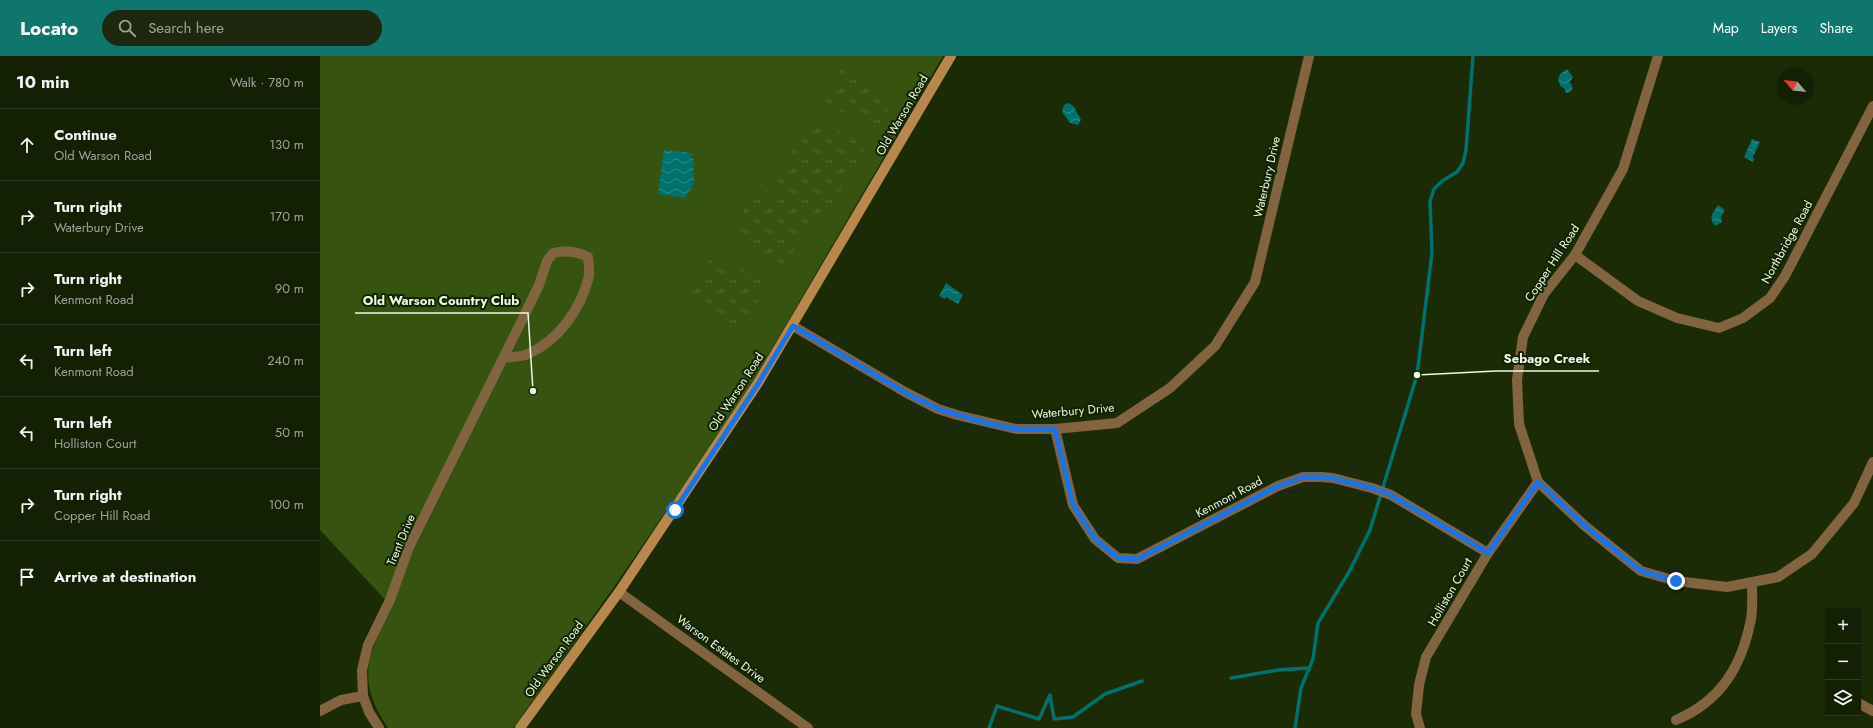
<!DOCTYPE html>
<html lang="en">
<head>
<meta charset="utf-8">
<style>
  :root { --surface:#142004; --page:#1d280e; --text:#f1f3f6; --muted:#9da39a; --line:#333e26; --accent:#0f766e }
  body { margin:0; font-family:Jost,sans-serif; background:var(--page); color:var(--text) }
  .controls { position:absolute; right:12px; bottom:12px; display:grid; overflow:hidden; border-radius:0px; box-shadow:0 1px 3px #0004 }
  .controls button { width:36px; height:36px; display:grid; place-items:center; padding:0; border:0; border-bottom:1px solid var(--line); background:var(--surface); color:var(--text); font:20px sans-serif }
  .compass { position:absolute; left:1457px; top:12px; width:36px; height:36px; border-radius:50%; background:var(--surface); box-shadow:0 1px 3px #0004; rotate:298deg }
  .stop { position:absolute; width:12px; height:12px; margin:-9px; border:3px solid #1a73e8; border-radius:50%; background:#fff }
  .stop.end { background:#1a73e8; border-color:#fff; box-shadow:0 1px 4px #0008 }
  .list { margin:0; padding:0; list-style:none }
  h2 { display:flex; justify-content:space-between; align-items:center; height:52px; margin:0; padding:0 16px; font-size:17px }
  h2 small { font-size:13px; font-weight:400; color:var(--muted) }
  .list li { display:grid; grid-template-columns:26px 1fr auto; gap:12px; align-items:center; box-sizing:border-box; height:72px; padding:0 16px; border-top:1px solid var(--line) }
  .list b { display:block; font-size:15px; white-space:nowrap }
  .list p { margin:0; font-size:13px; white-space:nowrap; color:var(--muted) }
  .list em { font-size:13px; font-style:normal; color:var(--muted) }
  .icon { flex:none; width:22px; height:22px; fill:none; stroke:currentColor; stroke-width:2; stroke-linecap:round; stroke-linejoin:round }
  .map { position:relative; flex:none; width:1553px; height:672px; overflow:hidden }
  header { display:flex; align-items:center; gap:24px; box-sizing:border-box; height:56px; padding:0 20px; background:var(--accent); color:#fff }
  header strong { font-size:19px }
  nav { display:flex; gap:22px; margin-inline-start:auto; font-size:14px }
  .search { width:280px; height:36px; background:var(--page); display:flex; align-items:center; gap:10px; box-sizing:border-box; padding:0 14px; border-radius:22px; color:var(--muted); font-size:15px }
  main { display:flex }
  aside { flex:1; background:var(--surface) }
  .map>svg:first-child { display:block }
  .grass { fill:#365310 }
  .park { fill:url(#park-tufts) }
  .water { fill:url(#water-waves) }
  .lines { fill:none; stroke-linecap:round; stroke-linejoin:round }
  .stream { stroke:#00716d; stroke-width:3.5 }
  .street { stroke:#826440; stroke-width:10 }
  .secondary { stroke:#b7874b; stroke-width:10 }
  .route { stroke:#1a73e8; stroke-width:5 }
  .labels { text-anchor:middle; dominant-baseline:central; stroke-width:4; stroke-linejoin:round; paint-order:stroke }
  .street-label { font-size:12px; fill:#edf9e3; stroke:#120 }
  .leader { fill:none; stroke:#edf9e3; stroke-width:1.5 }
  .callout-dot { fill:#edf9e3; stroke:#120; stroke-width:1.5 }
  .callout-label { font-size:13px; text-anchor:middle; font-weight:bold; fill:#edf9e3; stroke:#120; stroke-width:4; stroke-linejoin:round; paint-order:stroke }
</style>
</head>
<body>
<header>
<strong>Locato</strong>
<div class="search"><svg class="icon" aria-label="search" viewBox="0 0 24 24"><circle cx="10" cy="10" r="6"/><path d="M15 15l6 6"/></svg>Search here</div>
<nav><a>Map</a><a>Layers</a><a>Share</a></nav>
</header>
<main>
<aside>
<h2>10 min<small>Walk · 780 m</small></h2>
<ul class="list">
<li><svg class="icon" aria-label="ahead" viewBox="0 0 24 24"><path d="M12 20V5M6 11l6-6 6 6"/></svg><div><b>Continue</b><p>Old Warson Road</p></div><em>130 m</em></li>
<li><svg class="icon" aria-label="right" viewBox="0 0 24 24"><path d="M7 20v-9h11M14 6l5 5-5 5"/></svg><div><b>Turn right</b><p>Waterbury Drive</p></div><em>170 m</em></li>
<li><svg class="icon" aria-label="right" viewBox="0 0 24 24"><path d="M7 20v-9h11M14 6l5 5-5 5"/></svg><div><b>Turn right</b><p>Kenmont Road</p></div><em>90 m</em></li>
<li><svg class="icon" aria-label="left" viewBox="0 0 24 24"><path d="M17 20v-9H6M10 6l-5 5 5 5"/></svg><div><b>Turn left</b><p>Kenmont Road</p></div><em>240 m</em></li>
<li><svg class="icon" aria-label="left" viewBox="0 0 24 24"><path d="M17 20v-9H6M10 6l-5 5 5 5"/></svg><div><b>Turn left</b><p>Holliston Court</p></div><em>50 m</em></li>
<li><svg class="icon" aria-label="right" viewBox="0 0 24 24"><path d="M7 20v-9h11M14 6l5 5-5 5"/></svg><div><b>Turn right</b><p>Copper Hill Road</p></div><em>100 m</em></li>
<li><svg class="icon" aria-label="arrive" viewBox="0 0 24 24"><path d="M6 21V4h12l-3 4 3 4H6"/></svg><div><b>Arrive at destination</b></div></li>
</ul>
</aside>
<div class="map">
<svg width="1553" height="672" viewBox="0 0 1553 672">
  <defs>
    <pattern id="park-tufts" width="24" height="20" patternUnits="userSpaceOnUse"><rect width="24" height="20" fill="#365310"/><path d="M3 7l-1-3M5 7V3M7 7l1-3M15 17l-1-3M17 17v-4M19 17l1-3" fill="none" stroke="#536c33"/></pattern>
    <pattern id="water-waves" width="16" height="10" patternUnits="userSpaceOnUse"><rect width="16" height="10" fill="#00716d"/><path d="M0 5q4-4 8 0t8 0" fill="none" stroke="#328d89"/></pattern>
  </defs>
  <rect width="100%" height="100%" fill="#1b2b06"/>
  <path class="grass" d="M 0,0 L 623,0 L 419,349 L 294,531 L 193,672 L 68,672 C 35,623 48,600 72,551 L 0,474 Z"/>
  <g class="park">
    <path d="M 520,13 L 575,44 L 556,76 L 502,45 Z"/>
    <path d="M 497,63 L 543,89 L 544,96 L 507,158 L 501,160 L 457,134 L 455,126 L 489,66 Z"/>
    <path d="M 442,132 L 488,159 L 490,166 L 466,207 L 460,209 L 414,182 L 413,173 L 435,135 Z"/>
    <path d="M 397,199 L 443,226 L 445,233 L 421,274 L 415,276 L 370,249 L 368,240 L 390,202 Z"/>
  </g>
  <g class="water">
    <path d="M 1247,13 L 1253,21 L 1250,26 L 1253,32 L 1250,36 L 1246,37 L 1244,32 L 1241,31 L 1238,24 L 1240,18 Z"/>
    <path d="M 748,47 C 755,50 754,51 757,57 C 760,62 763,62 758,69 L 750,67 L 742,56 L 744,49 Z"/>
    <path d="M 1432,83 L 1440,86 L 1433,101 L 1434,103 L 1433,106 L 1424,101 Z"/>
    <path d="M 344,94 L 372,97 L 371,102 L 374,103 C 372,110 375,118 374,125 C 373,133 367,136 366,142 L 338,138 Z"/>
    <path d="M 1398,149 L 1405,154 L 1401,161 L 1402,166 L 1395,170 C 1388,161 1393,157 1398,149 Z"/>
    <path d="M 626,227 L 643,239 L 638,248 L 626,241 L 625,243 L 619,240 Z"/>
  </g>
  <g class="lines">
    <g class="stream">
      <path d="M 911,622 L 958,614 L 989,612"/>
      <path d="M 669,672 L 677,650 L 719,663 L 730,639 L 734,663 L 753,661 L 785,638 L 822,625"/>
      <path d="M 975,672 L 981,632 L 993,603 L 998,567 L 1029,516 L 1050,474 L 1097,319 L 1112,197 L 1110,145 L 1114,133 L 1122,125 L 1137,116 L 1143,107 L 1146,94 L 1153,0"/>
    </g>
    <g class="street">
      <path d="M 1338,0 L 1303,113 L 1255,199 L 1224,238 L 1203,281 L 1197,324 L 1199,368 L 1218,426 L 1265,470 L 1321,515 L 1356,525 L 1407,531 L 1458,521 L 1492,498 L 1534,447 L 1553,406"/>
      <path d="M 1255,199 L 1318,245 L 1357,262 L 1399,272 L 1423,262 L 1450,242 L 1465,220 L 1553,50"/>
      <path d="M 473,270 L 585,336 L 618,353 L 637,359 L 696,373 L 735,373 L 797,367 L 850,332 L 895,290 L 935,226 L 989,0"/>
      <path d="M 735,373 L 753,449 L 775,483 L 798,502 L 817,503 L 958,430 L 983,421 L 1001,421 L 1013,422 L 1052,432 L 1071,439 L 1168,497"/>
      <path d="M 299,536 L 488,672"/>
      <path d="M 43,640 L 49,656 L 59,672"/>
      <path d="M 1538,647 L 1553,655"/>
      <path d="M 0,655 L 21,644 L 43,640 L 42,614 L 48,589 L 70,544 L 89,491 L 202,264 L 219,229 L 227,205 L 233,197 C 246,194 256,195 268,201 C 268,207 270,214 269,220 C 261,253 239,284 208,298 C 201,301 191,301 184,302"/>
      <path d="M 1356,664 C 1401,645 1422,610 1431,563 C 1433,552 1432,539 1432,527"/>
      <path d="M 1100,672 L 1096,658 L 1099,629 L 1106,601 L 1168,497 L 1218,426"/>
    </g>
    <path class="secondary" d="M 200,672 L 299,536 L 438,327 L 631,0"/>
  </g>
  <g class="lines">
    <path class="route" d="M 355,454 L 438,328 L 473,270 L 584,336 L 618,353 L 670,368 L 696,373 L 735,373 L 753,449 L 775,483 L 798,502 L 818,503 L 958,430 L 983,421 L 1001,421 L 1013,422 L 1052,432 L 1071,439 L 1168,497 L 1218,426 L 1265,470 L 1321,515 L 1356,525"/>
  </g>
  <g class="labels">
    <g class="street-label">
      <text transform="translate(582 59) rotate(-60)">Old Warson Road</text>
      <text transform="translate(947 121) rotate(-77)">Waterbury Drive</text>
      <text transform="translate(1467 186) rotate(-61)">Northbridge Road</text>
      <text transform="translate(1232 207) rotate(-57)">Copper Hill Road</text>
      <text transform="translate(416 336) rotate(-57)">Old Warson Road</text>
      <text transform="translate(753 355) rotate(-5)">Waterbury Drive</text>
      <text transform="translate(909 441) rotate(-28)">Kenmont Road</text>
      <text transform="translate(81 484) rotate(-67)">Trent Drive</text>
      <text transform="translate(1130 536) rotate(-60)">Holliston Court</text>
      <text transform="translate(401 593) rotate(36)">Warson Estates Drive</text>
      <text transform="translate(234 603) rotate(-54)">Old Warson Road</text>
    </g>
  </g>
  <path class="leader" d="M213 335L208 257H35M1097 319L1176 315H1279"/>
  <g class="callout-dot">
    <circle cx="213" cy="335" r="4"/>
    <circle cx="1097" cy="319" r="4"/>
  </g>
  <g class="callout-label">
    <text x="121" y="249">Old Warson Country Club</text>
    <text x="1227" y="307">Sebago Creek</text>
  </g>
</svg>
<div class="controls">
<button>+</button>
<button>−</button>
<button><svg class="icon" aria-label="layers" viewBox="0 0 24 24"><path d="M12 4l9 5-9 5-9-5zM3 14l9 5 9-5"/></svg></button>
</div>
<svg class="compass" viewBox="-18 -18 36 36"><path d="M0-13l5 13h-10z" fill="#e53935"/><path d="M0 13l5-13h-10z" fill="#9da39a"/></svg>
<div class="stop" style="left:355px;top:454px"></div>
<div class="stop end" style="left:1356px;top:525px"></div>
</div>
</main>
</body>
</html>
